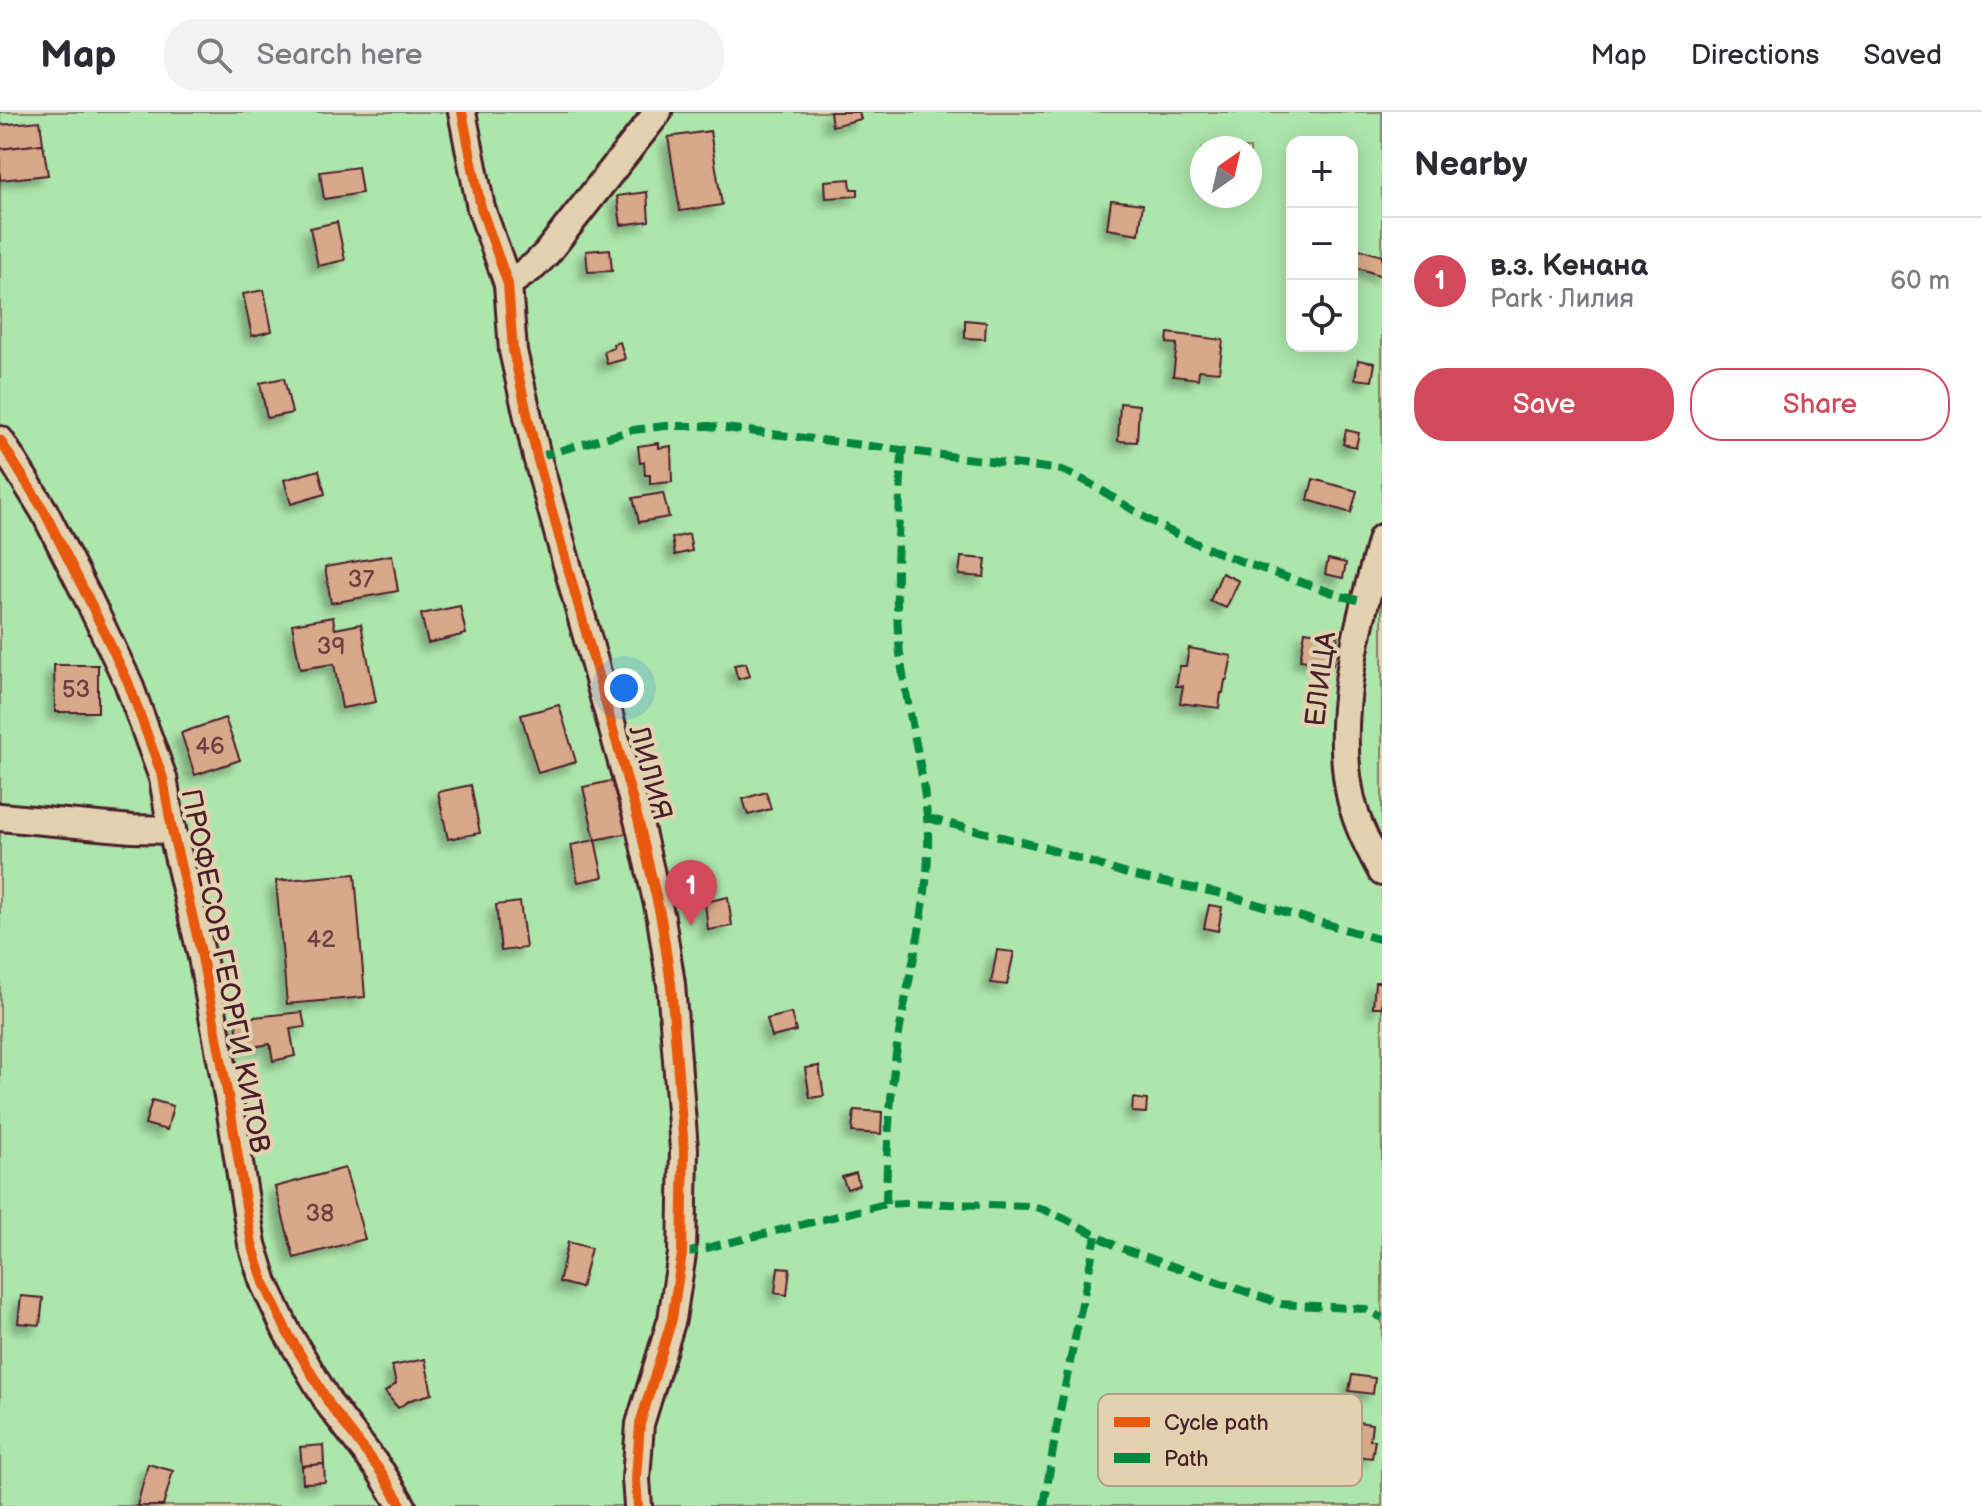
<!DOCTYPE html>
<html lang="en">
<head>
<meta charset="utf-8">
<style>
  :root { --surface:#fff; --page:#f2f2f3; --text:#2b2b33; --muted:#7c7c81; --line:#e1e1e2; --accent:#d1495b }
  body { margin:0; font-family:"Balsamiq Sans",sans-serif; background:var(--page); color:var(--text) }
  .controls { position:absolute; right:24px; top:24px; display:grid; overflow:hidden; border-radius:16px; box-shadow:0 4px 20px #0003 }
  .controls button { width:72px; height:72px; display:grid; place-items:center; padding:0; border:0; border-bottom:2px solid var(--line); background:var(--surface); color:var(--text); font:40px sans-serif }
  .compass { position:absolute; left:1190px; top:24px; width:72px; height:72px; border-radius:50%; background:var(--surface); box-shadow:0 4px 20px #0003; rotate:34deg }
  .you { position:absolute; left:624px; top:576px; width:28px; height:28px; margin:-20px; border:6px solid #fff; border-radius:50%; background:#1a73e8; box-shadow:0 0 0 12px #1a73e833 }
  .badge { display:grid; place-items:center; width:52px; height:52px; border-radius:50%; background:var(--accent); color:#fff; font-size:26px; font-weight:700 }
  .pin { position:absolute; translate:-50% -66px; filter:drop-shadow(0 2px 4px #0008) }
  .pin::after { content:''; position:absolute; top:42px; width:28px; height:24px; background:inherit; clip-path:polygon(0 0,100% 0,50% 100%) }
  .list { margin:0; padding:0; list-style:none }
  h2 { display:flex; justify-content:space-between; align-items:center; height:104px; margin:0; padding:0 32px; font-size:34px }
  h2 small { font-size:26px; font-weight:400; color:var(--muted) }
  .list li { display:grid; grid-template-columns:52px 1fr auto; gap:24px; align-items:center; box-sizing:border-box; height:128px; padding:0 32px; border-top:2px solid var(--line) }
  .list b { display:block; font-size:30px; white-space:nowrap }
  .list p { margin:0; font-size:26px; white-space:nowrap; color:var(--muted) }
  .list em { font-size:26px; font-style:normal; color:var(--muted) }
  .actions { display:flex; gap:16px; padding:24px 32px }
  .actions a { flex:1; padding:18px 0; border:2px solid var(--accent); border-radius:32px; text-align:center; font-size:28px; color:var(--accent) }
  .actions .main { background:var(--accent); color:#fff }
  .icon { flex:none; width:44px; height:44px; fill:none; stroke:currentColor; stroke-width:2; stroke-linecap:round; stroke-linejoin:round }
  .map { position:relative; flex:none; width:1382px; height:1394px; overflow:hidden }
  header { display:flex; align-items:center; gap:48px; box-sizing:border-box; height:112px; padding:0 40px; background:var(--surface); border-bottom:2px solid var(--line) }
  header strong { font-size:38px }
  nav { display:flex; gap:44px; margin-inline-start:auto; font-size:28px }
  .search { width:560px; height:72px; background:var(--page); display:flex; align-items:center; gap:20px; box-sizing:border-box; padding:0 28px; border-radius:32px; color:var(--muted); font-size:30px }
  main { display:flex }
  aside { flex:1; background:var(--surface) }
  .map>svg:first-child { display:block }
  .green { fill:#ade6ab; stroke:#7c826b; stroke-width:2; fill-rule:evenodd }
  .building { fill:#d7a889; stroke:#4a1f2b; stroke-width:2; filter:url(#shadow) }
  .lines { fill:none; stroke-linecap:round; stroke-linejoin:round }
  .minor-casing { stroke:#4a1f2b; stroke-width:32 }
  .minor { stroke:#e3d2af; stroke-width:26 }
  .quiet { stroke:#00873e; stroke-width:8; stroke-dasharray:16 8; stroke-linecap:butt }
  .cycleway-casing { stroke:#e3d2af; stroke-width:15 }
  .cycleway { stroke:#e8590c; stroke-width:10 }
  .labels { text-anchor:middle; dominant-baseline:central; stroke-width:8; stroke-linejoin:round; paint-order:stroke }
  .number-label { font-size:24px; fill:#6d4142 }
  .street-label { font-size:28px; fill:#4a1f2b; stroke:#e3d2af }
  .key { fill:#e3d2af; stroke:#b59c87; stroke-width:2 }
  .key-label { font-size:22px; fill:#4a1f2b }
</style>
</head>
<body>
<header>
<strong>Map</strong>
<div class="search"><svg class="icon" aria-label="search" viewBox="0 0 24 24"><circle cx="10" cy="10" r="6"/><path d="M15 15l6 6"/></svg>Search here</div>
<nav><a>Map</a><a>Directions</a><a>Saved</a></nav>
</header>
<main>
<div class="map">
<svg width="1382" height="1394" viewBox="0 0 1382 1394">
  <defs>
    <filter id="shadow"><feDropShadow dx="-7" dy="7" stdDeviation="4" flood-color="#0004"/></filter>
  </defs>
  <rect width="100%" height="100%" fill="#e3d2af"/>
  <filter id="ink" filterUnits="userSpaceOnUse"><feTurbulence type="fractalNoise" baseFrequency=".0125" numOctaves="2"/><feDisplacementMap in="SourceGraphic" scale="16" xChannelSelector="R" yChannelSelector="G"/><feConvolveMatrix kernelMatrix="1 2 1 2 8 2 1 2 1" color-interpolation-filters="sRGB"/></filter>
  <g filter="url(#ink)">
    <path class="green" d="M 0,0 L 1382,0 L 1382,1394 L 0,1394 ZM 1292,30 L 1352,30 L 1352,234 L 1292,234 ZM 1202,36 L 1250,36 L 1250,84 L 1202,84 Z"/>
    <g class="building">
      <path d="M 830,0 L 859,0 L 861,7 L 832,14 Z"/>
      <path d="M 40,9 L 43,32 L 0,37 L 0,13 Z"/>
      <path d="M 710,19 L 722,93 L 680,99 L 668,25 Z"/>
      <path d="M 43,32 L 48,63 L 0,68 L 0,37 Z"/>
      <path d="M 358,55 L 362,81 L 324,87 L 320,60 Z"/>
      <path d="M 850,67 L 851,77 L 858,77 L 858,84 L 826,86 L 825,69 Z"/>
      <path d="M 647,80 L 649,109 L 621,113 L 617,84 Z"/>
      <path d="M 1111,88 L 1143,92 L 1139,122 L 1107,117 Z"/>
      <path d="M 337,110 L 345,148 L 318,154 L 310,116 Z"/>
      <path d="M 1353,135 L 1382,144 L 1382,164 L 1352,154 Z"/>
      <path d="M 610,137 L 612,159 L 588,160 L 586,139 Z"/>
      <path d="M 264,178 L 272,219 L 252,224 L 243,182 Z"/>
      <path d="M 965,208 L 986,210 L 985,227 L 965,226 Z"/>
      <path d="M 1168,221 L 1223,228 L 1219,260 L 1199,258 L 1198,267 L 1173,264 L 1177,232 L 1167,231 Z"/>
      <path d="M 620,230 L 625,247 L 607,252 L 604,239 L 614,236 L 613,232 Z"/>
      <path d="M 1358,248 L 1375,251 L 1372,269 L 1355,267 Z"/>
      <path d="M 284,266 L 292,301 L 267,306 L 260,271 Z"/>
      <path d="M 1120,291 L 1139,293 L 1137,330 L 1118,329 Z"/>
      <path d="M 1346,318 L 1359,321 L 1356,335 L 1343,332 Z"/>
      <path d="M 659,331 L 659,336 L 671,334 L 672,370 L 650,372 L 650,363 L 645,363 L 644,350 L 640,351 L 638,334 Z"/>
      <path d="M 319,358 L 325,382 L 291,392 L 284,368 Z"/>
      <path d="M 1313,367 L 1357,379 L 1351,401 L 1308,388 Z"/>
      <path d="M 663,381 L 669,405 L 639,410 L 633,386 Z"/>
      <path d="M 689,422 L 692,439 L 675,443 L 672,426 Z"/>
      <path d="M 392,443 L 398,479 L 331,491 L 325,455 Z"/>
      <path d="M 961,445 L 986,447 L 984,465 L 959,463 Z"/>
      <path d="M 1328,447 L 1346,451 L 1343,466 L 1325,462 Z"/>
      <path d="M 1222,461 L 1239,469 L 1226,496 L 1210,489 Z"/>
      <path d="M 460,494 L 466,522 L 428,531 L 421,502 Z"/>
      <path d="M 333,505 L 335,517 L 361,512 L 376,590 L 342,596 L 334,552 L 300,557 L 292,512 Z"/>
      <path d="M 1305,519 L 1338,524 L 1333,553 L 1300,548 Z"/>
      <path d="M 1189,536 L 1232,544 L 1227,568 L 1225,568 L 1223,581 L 1221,581 L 1219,596 L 1180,591 L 1183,574 L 1176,574 L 1180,554 L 1186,554 Z"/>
      <path d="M 746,551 L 750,564 L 738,567 L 734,553 Z"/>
      <path d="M 54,553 L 98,553 L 98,600 L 55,600 Z"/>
      <path d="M 559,593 L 576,650 L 538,661 L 521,603 Z"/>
      <path d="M 225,606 L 240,648 L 195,663 L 181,621 Z"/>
      <path d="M 616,668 L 628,721 L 595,728 L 583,675 Z"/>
      <path d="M 471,673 L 480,721 L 448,727 L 438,680 Z"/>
      <path d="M 766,680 L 771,697 L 748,703 L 743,687 Z"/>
      <path d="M 595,728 L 603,765 L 578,770 L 571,733 Z"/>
      <path d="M 355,762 L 365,885 L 287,892 L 276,769 Z"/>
      <path d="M 728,785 L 732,814 L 708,818 L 705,790 Z"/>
      <path d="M 520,790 L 526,836 L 501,839 L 496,793 Z"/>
      <path d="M 1209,793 L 1222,795 L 1218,819 L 1204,816 Z"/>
      <path d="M 997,838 L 1014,840 L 1007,873 L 991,871 Z"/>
      <path d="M 1375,870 L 1382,870 L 1382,895 L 1373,895 Z"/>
      <path d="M 302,900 L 305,915 L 290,917 L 295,944 L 273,949 L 270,932 L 241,937 L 235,907 Z"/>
      <path d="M 791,901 L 796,919 L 772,925 L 767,907 Z"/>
      <path d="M 819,954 L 824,984 L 810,986 L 805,956 Z"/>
      <path d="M 1133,986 L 1147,988 L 1146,1001 L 1132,1000 Z"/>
      <path d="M 152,988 L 173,994 L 167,1018 L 145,1012 Z"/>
      <path d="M 854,998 L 882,1000 L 881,1022 L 852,1020 Z"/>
      <path d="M 345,1056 L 365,1127 L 294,1146 L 275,1075 Z"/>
      <path d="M 856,1061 L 859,1073 L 847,1077 L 842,1065 Z"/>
      <path d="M 568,1130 L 591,1136 L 581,1176 L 559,1170 Z"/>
      <path d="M 778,1155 L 790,1156 L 787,1183 L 775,1181 Z"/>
      <path d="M 21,1184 L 43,1186 L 40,1213 L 18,1211 Z"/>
      <path d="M 425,1247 L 432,1282 L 410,1288 L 398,1296 L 385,1280 L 396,1272 L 392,1254 Z"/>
      <path d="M 1352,1263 L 1375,1266 L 1373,1282 L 1349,1279 Z"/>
      <path d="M 1352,1309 L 1372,1312 L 1370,1328 L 1375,1328 L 1372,1346 L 1348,1343 Z"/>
      <path d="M 323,1333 L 324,1352 L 302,1354 L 300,1335 Z"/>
      <path d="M 148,1352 L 173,1359 L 163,1394 L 137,1394 Z"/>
      <path d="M 324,1352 L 325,1370 L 303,1371 L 302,1354 Z"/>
    </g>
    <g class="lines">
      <defs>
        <g id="minor">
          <path d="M 462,0 L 481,96 L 508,172 L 513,239 L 537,345 L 639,711 L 661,806 L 671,872 L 684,1037 L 682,1142 L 672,1207 L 640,1312 L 636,1367 L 638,1394"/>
          <path d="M 508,172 L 534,154 L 546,142 L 658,0"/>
          <path d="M 0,328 L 44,399 L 89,488 L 128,570 L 163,666 L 172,718 L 202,845 L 230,995 L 252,1132 L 264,1171 L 287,1220 L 330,1293 L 381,1360 L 402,1394"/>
          <path d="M 1382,426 C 1360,507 1332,602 1351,687 C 1357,713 1369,736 1382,760"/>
          <path d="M 0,705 L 132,717 L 172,718"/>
        </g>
      </defs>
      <use href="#minor" class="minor-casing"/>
      <use href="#minor" class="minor"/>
      <g class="quiet">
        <path d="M 537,345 L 633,318 L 665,314 L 709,314 L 1062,358 C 1099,373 1129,398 1164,416 C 1220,445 1282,463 1342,484 L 1365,490"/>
        <path d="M 927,706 L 1046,736 L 1130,763 L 1218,781 L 1382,828"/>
        <path d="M 886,1092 C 887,1033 890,975 900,916 C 910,859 926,801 928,742 C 930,675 910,615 901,550 C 892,480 900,407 902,337"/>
        <path d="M 682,1142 L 886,1092 L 904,1091 L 1030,1094 L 1040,1096 L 1066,1107 L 1118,1135 L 1281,1192 L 1365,1197 L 1382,1206"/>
        <path d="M 1044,1394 L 1057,1313 L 1096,1124"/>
      </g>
      <defs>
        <g id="cycleway">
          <path d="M 462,0 L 481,96 L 508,172 L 513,239 L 537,345 L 639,711 L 661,806 L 671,872 L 684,1037 L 682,1142 L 672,1207 L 640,1312 L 636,1367 L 638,1394"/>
          <path d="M 0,328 L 44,399 L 89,488 L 128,570 L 163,666 L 172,718 L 202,845 L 230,995 L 252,1132 L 264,1171 L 287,1220 L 330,1293 L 381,1360 L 402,1394"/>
        </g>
      </defs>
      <use href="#cycleway" class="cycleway-casing"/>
      <use href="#cycleway" class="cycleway"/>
    </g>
  </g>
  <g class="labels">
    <g class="number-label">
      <text x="361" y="467">37</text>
      <text x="331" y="534">39</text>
      <text x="76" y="577">53</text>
      <text x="210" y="634">46</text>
      <text x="321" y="827">42</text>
      <text x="320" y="1101">38</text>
    </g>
    <g class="street-label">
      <text transform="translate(1321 567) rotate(-83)">ЕЛИЦА</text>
      <text transform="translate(650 661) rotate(75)">ЛИЛИЯ</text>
      <text transform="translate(225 859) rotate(79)">ПРОФЕСОР ГЕОРГИ КИТОВ</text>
    </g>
  </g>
  <rect x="1098" y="1282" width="264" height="92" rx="12" class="key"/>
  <rect x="1114" y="1305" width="36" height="10" fill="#e8590c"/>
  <rect x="1114" y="1341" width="36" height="10" fill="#00873e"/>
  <g class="key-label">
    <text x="1164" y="1318">Cycle path</text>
    <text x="1164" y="1354">Path</text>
  </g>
</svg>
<div class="controls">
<button>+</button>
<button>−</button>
<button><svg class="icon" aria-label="locate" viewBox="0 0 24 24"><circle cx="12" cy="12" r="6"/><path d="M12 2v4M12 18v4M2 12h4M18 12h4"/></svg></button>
</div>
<svg class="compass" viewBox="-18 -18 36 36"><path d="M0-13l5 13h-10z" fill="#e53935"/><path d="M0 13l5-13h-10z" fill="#7c7c81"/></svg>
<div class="you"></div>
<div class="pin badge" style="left:691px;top:814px">1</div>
</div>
<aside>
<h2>Nearby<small></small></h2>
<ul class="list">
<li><span class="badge">1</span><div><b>в.з. Кенана</b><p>Park · Лилия</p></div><em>60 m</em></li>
</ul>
<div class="actions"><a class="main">Save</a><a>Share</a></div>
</aside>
</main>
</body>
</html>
